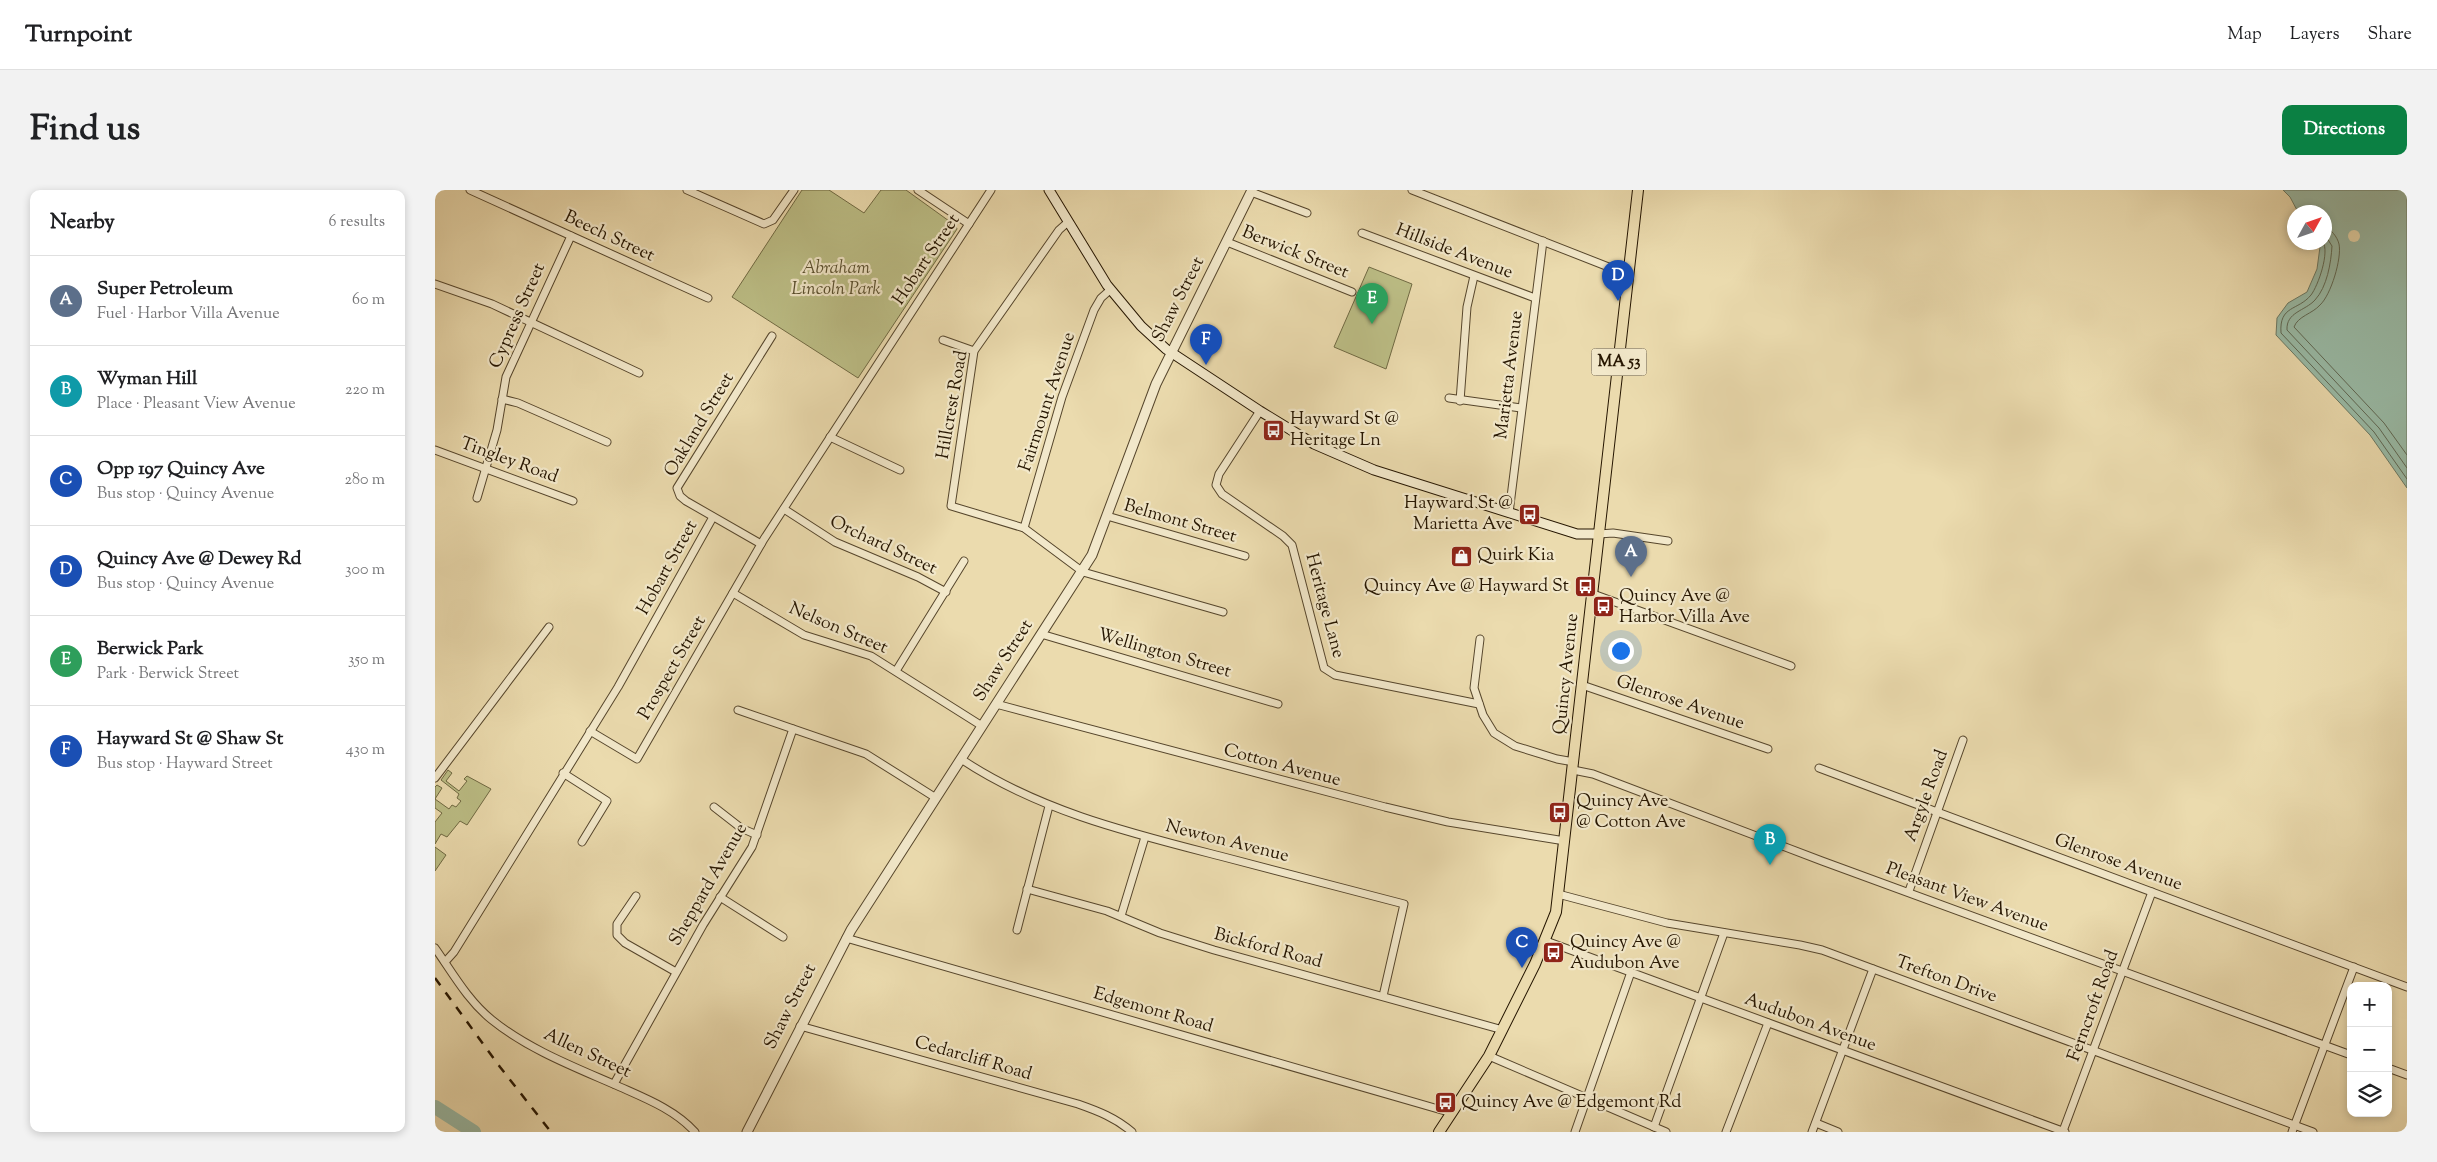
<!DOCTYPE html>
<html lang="en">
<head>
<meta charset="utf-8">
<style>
  :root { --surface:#fff; --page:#f2f2f2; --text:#202124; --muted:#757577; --line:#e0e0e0; --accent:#0b8043 }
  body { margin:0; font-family:"Sorts Mill Goudy",serif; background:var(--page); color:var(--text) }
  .controls { position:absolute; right:15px; bottom:15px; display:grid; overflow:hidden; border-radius:10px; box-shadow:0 2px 8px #0003 }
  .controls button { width:45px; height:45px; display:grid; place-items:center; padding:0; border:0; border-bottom:1px solid var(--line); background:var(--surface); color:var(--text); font:25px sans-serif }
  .compass { position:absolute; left:1852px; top:15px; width:45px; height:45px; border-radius:50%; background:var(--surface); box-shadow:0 2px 8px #0003; rotate:50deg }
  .you { position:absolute; left:1185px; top:460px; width:18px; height:18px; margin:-12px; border:4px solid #fff; border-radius:50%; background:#1a73e8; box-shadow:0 0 0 8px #1a73e833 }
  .badge { display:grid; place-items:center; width:32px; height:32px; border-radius:50%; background:var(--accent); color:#fff; font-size:16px; font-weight:700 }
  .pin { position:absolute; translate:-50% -41px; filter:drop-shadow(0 1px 2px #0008) }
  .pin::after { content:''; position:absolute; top:26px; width:18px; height:15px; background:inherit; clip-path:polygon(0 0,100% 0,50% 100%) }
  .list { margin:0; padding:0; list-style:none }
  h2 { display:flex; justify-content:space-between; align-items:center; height:65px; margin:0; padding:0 20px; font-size:21px }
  h2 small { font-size:16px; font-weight:400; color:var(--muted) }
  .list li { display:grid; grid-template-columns:32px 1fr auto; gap:15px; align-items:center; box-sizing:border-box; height:90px; padding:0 20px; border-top:1px solid var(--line) }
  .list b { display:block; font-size:19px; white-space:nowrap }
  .list p { margin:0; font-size:16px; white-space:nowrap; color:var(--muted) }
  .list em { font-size:16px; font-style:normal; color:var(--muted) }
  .icon { flex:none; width:28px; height:28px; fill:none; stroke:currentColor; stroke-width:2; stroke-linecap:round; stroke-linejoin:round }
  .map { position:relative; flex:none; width:1972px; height:942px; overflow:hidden; border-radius:10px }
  header { display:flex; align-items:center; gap:30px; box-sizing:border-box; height:70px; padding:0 25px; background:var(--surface); border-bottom:1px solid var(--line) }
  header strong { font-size:24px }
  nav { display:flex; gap:28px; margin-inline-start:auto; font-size:18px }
  .intro { display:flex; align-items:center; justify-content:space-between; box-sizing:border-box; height:120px; padding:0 30px }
  h1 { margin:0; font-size:35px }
  .button { padding:12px 22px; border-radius:10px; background:var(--accent); color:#fff; font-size:18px; font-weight:700 }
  main { display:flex; gap:30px; padding:0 30px }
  aside { flex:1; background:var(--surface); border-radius:10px; box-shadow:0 2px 8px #0003 }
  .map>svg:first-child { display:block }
  .green { fill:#bcbe86; stroke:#706a43 }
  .water { fill:#99bba7; stroke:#6b7964 }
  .pier { fill:#ebdbae }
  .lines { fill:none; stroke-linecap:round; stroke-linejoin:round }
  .shore { stroke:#5f6854; stroke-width:1 }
  .river { stroke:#99bba7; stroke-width:14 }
  .minor-casing { stroke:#56462c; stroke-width:9 }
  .tertiary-casing { stroke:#56462c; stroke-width:11 }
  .secondary-casing { stroke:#251500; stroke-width:11 }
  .primary-casing { stroke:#251500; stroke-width:12 }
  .minor { stroke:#f2e8ca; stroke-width:7 }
  .tertiary { stroke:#f2e8ca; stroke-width:9 }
  .secondary { stroke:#f2e8ca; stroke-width:9 }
  .primary { stroke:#ebdbae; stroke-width:10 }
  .rail { stroke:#251500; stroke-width:2.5; stroke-dasharray:9 9; stroke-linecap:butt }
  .labels { text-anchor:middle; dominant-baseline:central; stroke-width:4.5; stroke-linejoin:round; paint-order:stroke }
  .shield { fill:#f2e8ca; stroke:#62543d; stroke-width:1 }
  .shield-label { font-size:16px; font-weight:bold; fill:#251500 }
  .street-label { font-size:18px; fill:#251500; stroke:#f2e8ca }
  .park-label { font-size:18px; font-style:italic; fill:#5a502f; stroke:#f2e8ca }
  .poi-label { font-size:18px; fill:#251500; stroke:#f2e8ca; text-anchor:start }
</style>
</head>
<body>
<header>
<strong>Turnpoint</strong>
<nav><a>Map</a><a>Layers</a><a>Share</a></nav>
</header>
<div class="intro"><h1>Find us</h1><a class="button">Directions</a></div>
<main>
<aside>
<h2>Nearby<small>6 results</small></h2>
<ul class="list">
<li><span class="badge" style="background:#5c6f8a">A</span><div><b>Super Petroleum</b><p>Fuel · Harbor Villa Avenue</p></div><em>60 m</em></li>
<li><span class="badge" style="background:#0f9aa8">B</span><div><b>Wyman Hill</b><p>Place · Pleasant View Avenue</p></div><em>220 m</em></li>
<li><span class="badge" style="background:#1a4fb4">C</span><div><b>Opp 197 Quincy Ave</b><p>Bus stop · Quincy Avenue</p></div><em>280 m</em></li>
<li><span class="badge" style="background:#1a4fb4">D</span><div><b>Quincy Ave @ Dewey Rd</b><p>Bus stop · Quincy Avenue</p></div><em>300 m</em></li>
<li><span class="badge" style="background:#2e9e5b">E</span><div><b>Berwick Park</b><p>Park · Berwick Street</p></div><em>350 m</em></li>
<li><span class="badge" style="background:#1a4fb4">F</span><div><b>Hayward St @ Shaw St</b><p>Bus stop · Hayward Street</p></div><em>430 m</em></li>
</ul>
</aside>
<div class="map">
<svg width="1972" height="942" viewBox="0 0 1972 942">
  <rect width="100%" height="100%" fill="#ebdbae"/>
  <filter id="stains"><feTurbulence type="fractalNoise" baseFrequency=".004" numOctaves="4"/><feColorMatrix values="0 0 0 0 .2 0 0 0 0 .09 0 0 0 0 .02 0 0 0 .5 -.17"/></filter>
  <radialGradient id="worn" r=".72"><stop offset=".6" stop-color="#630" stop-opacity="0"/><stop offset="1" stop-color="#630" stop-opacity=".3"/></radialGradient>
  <g class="green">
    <path d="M 367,0 L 394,0 L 429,23 L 446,0 L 471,0 L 521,36 L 522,39 L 423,188 L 297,107 Z"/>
    <path d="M 934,77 L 977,94 L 951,179 L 899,157 Z"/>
    <path d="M 13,580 L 17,583 L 11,591 L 24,601 L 32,591 L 29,589 L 32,586 L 56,599 L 32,635 L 25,631 L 12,647 L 6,644 L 0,654 L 0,632 L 7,623 L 0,618 L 0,597 L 2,595 L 7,598 L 0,609 L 14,619 L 17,615 L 21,617 L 26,611 L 22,608 L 24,604 L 6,590 Z"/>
    <path d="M 0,657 L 11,665 L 0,681 Z"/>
  </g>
  <path class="water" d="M 1848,0 L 1972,0 L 1972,298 L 1935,245 L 1841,145 L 1842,128 L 1853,113 L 1872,102 L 1882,79 L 1885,57 L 1881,53 L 1890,52 L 1890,22 L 1863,22 L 1855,7 Z"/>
  <circle class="pier" cx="1919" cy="46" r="6"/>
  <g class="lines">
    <g class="shore">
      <path d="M 1890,36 C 1896,40 1902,46 1904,54 C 1907,68 1896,105 1885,115 C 1877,124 1863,126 1859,137 L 1949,233 L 1972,265"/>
      <path d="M 1890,45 L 1897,56 C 1896,73 1892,97 1880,110 C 1870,121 1851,122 1852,140 L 1944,238 L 1972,278"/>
      <path d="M 1888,52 C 1895,62 1883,96 1876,105 C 1863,121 1844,115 1846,143 L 1939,242 L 1972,289"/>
    </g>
    <path class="river" d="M 0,917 L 39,942"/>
    <defs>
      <g id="minor">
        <path d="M 35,0 L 273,108"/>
        <path d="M 252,0 L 329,34 L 338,30 L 359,0"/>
        <path d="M 483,0 L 534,34"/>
        <path d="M 977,0 L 1194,85"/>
        <path d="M 816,2 L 872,23"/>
        <path d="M 633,32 L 624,40 L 539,161 L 516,316 L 589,338 L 648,382 L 788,422"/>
        <path d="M 927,43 L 1100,108"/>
        <path d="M 792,52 L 917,102"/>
        <path d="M 0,94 L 57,114 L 204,183"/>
        <path d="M 508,150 L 539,161"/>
        <path d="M 1014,208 L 1086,218"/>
        <path d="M 67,209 L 83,213 L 172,252"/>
        <path d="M 1025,211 L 1032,117 L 1039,86"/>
        <path d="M 825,221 L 784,284 L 781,295 L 787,304 L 848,346 L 857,355 L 889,478 L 900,485 L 1044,514"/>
        <path d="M 395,247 L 465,280"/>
        <path d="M 0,260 L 138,311"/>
        <path d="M 42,308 L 62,240 L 71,187 L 136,46"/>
        <path d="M 349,319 L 400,352 L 483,387 L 511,402"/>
        <path d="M 1074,323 L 1108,51"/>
        <path d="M 672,326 L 810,366"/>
        <path d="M 589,338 L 627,207 L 659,120 L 666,108 L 675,100"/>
        <path d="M 1164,344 L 1178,343 L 1233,351"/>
        <path d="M 326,354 L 251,311 L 245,306 L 242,298 L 337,146"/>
        <path d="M 298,403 L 369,445 L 436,466 L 547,536"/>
        <path d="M 1158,404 L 1356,476"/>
        <path d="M 606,444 L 843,514"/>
        <path d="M 1045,449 L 1039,498 L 1048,525 L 1059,543 L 1080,556 L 1122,569 L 1139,572"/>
        <path d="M 461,481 L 529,371"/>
        <path d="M 1147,495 L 1333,559"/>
        <path d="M 561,514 L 950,617 L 1013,632 L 1130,651"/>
        <path d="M 303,520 L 431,564 L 501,608"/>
        <path d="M 155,541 L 202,569 L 329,349 L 556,0"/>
        <path d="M 526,569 C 604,621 695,643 785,666 C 846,682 907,698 969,714 L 948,806"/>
        <path d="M 1384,578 L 1972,797"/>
        <path d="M 1138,580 L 1158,584 L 1387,671 L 1916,865"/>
        <path d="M 128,583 L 172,611 L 147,652"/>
        <path d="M 0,588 L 114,437"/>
        <path d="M 279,617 L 306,638 L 322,645"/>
        <path d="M 592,699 L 672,721 L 725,743 L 779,760 L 1068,840"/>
        <path d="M 1474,701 L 1528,550"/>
        <path d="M 1123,704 L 1232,733 L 1365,755 L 1387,760 L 1878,942"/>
        <path d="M 201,706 L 182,734 L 182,745 L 190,753 L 241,782"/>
        <path d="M 285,707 L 348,747"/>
        <path d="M 686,726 L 710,647"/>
        <path d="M 582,740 L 614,616"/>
        <path d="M 411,748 L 1017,923"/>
        <path d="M 1111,751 L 1630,942"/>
        <path d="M 0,758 C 17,782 33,811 57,830 C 94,860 142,878 185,897 C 212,909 240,920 260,942"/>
        <path d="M 10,772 L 19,762 L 183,497 L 278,327"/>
        <path d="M 365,836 L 643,914 C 663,921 681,928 697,942"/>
        <path d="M 1054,866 L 1231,942"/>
        <path d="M 1953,878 L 1972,885"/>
        <path d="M 179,894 L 268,735 L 317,657 L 358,539"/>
        <path d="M 1381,933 L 1403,942"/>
        <path d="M 1219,937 L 1289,743"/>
        <path d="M 1628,941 L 1717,702"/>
        <path d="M 1140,942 L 1196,782"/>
        <path d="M 1291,942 L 1333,833"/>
        <path d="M 1377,942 L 1438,779"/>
        <path d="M 1857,942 L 1919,777"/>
      </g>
      <path id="tertiary" d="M 312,942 L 416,740 L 657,365 L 721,194 L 817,0"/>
      <path id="secondary" d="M 614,0 L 672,95 L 706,136 L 731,159 L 825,221 L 879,254 L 939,280 L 1142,344 L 1164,344"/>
      <path id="primary" d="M 1004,942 L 1054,866 L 1100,774 L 1121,722 L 1203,0"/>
    </defs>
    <use href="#minor" class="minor-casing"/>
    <use href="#tertiary" class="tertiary-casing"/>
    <use href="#secondary" class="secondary-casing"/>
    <use href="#primary" class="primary-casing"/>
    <use href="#minor" class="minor"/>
    <use href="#tertiary" class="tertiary"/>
    <use href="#secondary" class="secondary"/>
    <use href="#primary" class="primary"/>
    <path class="rail" d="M 0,788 L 65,877 L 116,942"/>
  </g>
  <defs>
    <symbol id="bus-square" viewBox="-11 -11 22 22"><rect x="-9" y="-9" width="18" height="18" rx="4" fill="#8f2418" stroke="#f2e8ca"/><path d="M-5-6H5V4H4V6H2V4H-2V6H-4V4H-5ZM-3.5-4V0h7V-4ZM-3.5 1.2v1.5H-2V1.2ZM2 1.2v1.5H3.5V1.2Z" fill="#fff"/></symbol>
    <symbol id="shop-square" viewBox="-11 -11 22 22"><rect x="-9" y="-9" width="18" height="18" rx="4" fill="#8f2418" stroke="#f2e8ca"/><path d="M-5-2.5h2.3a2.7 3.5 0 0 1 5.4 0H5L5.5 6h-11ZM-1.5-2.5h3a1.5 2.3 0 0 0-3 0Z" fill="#fff"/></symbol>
  </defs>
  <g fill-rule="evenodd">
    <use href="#bus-square" x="826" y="228" width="25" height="25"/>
    <use href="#bus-square" x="1082" y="312" width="25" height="25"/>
    <use href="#shop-square" x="1014" y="354" width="25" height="25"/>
    <use href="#bus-square" x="1138" y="384" width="25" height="25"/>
    <use href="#bus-square" x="1156" y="404" width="25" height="25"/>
    <use href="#bus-square" x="1112" y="610" width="25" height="25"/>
    <use href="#bus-square" x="1106" y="750" width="25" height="25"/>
    <use href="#bus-square" x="998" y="900" width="25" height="25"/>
  </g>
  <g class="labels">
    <rect class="shield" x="1156.5" y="158.5" width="55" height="27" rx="4"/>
    <g class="shield-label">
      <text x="1184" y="172">MA 53</text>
    </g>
    <g class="street-label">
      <text transform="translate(174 47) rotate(25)">Beech Street</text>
      <text transform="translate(1019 62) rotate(21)">Hillside Avenue</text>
      <text transform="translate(860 63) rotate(22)">Berwick Street</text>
      <text transform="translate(492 70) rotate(-56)">Hobart Street</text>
      <text transform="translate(744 110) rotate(-63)">Shaw Street</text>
      <text transform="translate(83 126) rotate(-66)">Cypress Street</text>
      <text transform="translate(1075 185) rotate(-83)">Marietta Avenue</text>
      <text transform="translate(613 212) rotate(-72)">Fairmount Avenue</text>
      <text transform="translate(518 215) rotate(-80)">Hillcrest Road</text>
      <text transform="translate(265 235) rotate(-59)">Oakland Street</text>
      <text transform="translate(74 271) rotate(20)">Tingley Road</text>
      <text transform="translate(745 332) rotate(16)">Belmont Street</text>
      <text transform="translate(448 356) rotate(25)">Orchard Street</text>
      <text transform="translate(233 378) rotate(-61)">Hobart Street</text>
      <text transform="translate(889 416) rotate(75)">Heritage Lane</text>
      <text transform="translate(403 439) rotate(23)">Nelson Street</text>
      <text transform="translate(729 464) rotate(16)">Wellington Street</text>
      <text transform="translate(569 471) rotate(-57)">Shaw Street</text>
      <text transform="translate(238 478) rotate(-60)">Prospect Street</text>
      <text transform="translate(1132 484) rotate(-84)">Quincy Avenue</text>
      <text transform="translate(1245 513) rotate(19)">Glenrose Avenue</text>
      <text transform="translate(847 576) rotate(15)">Cotton Avenue</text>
      <text transform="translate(1492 606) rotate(-70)">Argyle Road</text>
      <text transform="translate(792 652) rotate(14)">Newton Avenue</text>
      <text transform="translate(1683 673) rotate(20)">Glenrose Avenue</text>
      <text transform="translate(274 695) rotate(-60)">Sheppard Avenue</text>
      <text transform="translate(1532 708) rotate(20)">Pleasant View Avenue</text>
      <text transform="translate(833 759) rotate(15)">Bickford Road</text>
      <text transform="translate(1511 790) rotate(20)">Trefton Drive</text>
      <text transform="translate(1659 816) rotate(-70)">Ferncroft Road</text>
      <text transform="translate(356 817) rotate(-63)">Shaw Street</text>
      <text transform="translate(718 821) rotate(16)">Edgemont Road</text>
      <text transform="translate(1375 833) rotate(20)">Audubon Avenue</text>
      <text transform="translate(152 864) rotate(25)">Allen Street</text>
      <text transform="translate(538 869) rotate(16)">Cedarcliff Road</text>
    </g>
    <g class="park-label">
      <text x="401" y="79">Abraham<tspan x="401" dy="21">Lincoln Park</tspan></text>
    </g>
    <g class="poi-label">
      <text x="855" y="230">Hayward St @<tspan x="855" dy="21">Heritage Ln</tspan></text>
      <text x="1078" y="314" text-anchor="end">Hayward St @<tspan x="1078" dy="21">Marietta Ave</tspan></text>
      <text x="1042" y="366">Quirk Kia</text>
      <text x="1134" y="397" text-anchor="end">Quincy Ave @ Hayward St</text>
      <text x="1184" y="407">Quincy Ave @<tspan x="1184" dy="21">Harbor Villa Ave</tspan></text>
      <text x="1141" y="612">Quincy Ave<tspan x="1141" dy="21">@ Cotton Ave</tspan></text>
      <text x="1135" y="753">Quincy Ave @<tspan x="1135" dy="21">Audubon Ave</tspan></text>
      <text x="1026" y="913">Quincy Ave @ Edgemont Rd</text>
    </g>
  </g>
  <rect width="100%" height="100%" filter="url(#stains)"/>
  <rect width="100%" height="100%" fill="url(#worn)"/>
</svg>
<div class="controls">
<button>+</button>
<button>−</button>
<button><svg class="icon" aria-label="layers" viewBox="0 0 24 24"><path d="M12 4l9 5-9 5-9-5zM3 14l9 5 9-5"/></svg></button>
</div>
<svg class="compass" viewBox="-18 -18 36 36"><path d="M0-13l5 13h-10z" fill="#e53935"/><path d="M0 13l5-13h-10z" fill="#757577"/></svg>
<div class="you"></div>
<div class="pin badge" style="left:1196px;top:387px;background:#5c6f8a">A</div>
<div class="pin badge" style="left:1335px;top:675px;background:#0f9aa8">B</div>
<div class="pin badge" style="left:1087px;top:778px;background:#1a4fb4">C</div>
<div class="pin badge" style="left:1183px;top:111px;background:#1a4fb4">D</div>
<div class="pin badge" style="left:937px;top:134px;background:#2e9e5b">E</div>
<div class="pin badge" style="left:771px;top:175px;background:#1a4fb4">F</div>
</div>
</main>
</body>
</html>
